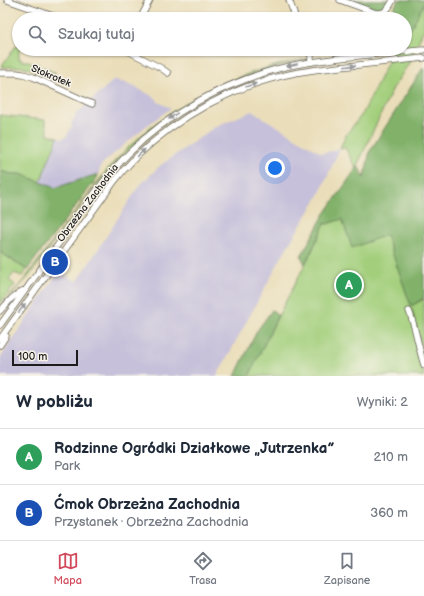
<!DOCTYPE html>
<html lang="pl">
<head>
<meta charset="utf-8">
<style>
  :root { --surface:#fff; --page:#f2f2f3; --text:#1f2937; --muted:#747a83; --line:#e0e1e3; --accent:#d1495b }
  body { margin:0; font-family:"Balsamiq Sans",sans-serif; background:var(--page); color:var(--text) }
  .scale { position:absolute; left:12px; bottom:10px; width:66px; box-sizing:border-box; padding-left:4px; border:2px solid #1c1c1c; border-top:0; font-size:11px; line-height:14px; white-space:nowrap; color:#1c1c1c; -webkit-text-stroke:3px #f7f3e8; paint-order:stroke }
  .you { position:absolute; left:275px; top:168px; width:14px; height:14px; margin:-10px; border:3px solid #fff; border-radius:50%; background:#1a73e8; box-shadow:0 0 0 6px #1a73e833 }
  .badge { display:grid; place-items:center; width:26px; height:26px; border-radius:50%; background:var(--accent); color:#fff; font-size:13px; font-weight:700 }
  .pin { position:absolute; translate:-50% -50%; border:2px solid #fff; box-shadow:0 1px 4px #0006 }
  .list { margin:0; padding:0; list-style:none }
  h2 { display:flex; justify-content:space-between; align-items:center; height:52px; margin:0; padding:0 16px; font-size:17px }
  h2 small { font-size:13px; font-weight:400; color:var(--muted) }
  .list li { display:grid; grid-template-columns:26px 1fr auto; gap:12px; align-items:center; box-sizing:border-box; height:56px; padding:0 16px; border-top:1px solid var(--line) }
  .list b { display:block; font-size:15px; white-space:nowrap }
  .list p { margin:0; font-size:13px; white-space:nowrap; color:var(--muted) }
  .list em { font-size:13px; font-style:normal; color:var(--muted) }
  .icon { flex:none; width:22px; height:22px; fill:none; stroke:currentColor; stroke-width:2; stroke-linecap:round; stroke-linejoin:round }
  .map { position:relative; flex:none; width:424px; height:376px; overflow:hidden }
  .search { position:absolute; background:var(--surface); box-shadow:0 1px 3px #0004; left:12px; right:12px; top:12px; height:44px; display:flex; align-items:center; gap:10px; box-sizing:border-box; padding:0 14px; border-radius:22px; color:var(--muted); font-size:15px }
  .sheet { height:164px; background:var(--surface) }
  nav { display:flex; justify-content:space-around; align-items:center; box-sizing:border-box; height:56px; border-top:1px solid var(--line); background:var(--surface); font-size:11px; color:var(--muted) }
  nav a { display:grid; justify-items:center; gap:2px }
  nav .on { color:var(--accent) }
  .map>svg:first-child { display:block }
  .industrial { fill:#c6c0da }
  .green { fill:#a3cf7b; stroke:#60764c }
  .forest { fill:#82b26b; stroke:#4f6744 }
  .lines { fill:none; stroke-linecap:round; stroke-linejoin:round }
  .minor-casing { stroke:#646053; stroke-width:7 }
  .minor { stroke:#fff; stroke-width:5.5 }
  .oneway { fill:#999 }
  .labels { text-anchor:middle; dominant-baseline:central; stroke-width:3; stroke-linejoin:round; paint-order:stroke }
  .street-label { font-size:10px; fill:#1c1c1c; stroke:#f7f3e8 }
</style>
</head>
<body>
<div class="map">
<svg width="424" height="376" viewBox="0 0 424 376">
  <rect width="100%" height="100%" fill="#f7f3e8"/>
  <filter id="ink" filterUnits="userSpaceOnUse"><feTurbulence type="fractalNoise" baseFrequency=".025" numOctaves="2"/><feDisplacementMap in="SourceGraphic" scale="8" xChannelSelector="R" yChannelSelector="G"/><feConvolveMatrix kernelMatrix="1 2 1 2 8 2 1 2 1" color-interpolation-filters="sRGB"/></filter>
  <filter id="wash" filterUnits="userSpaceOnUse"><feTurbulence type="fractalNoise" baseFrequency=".012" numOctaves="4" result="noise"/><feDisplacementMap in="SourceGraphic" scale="16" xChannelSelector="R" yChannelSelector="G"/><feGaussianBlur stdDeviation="0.9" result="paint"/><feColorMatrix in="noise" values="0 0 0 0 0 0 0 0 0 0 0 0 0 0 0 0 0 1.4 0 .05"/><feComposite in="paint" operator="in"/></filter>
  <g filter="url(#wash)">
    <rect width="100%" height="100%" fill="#eadeba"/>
    <g class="industrial">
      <path d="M 115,79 L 121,82 L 126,83 L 145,92 L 157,99 L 158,102 L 171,108 L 145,127 L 102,164 L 98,174 L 55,188 L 40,182 L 58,137 L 63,139 L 64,137 L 66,137 L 72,126 L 71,124 L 76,114 L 85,106 Z"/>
      <path d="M 252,111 L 321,153 L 333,151 L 340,148 L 318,197 L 286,249 L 217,376 L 0,376 L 0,358 L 59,271 L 77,282 L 139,186 L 161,165 L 216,126 Z"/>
    </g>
    <g class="green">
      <path d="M 424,0 L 424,29 L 409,63 L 393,88 L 356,168 L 345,148 L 340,148 L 346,135 L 363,113 L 394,49 L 405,49 L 405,27 Z"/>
      <path d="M 17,46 L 19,46 L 19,49 L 20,49 L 20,50 L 19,50 L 19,59 L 21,59 L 22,61 L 29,61 L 32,64 L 38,64 L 42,68 L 48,68 L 50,71 L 55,72 L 55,76 L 23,67 L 1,67 L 2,65 L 9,56 L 14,48 Z"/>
      <path d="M 307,59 L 305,60 C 231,74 164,110 114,165 C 103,177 93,190 83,203 C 72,218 61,232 50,247 C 43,257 36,267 29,276 C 20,287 9,297 0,308 L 0,306 C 9,296 19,287 26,277 C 43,255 59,233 76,211 C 88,194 101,177 115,161 C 164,107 235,70 307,59 Z"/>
      <path d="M 0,115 L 45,120 L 48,134 L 58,137 L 40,182 L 21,174 L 12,174 L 0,171 Z"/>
      <path d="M 342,219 L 386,235 L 411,306 L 424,299 L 424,356 L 412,309 L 424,376 L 249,376 L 274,324 L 311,253 L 325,223 L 327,224 Z"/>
      <path d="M 0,252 L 27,270 L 22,276 L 14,273 L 9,280 L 15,285 L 0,303 Z"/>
    </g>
    <g class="forest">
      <path d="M 352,0 L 390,0 L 389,2 L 387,2 L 382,8 L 378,9 Z"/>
      <path d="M 398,0 L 424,0 L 424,3 L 405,40 L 405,19 L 395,19 L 394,8 Z"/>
      <path d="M 423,68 L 424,70 L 424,298 L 411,306 L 386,235 L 352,248 L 342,219 L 327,224 L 325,223 L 305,264 L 301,256 L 324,215 L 358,166 L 364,178 L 370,151 Z"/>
      <path d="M 0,171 L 12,174 L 21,174 L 55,188 L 98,174 L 97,178 L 27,270 L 0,252 Z"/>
      <path d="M 272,310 L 278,315 L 249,376 L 235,376 L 257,331 Z"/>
    </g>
  </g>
  <g filter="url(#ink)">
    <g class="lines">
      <defs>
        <g id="minor">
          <path d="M 7,0 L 62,19"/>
          <path d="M 289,0 L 296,19"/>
          <path d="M 340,0 L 376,13 C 386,14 389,8 393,0"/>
          <path d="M 140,19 L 150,0"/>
          <path d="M 124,49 L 161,68 L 168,73"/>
          <path d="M 308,49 L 311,56 L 311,62"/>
          <path d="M 0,73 L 16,73 L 23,74 L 33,77 L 92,104"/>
          <path d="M 0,311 L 12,298 L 22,291"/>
          <path d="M 409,311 C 416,328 418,347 424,365"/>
          <path d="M 0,325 C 23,294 46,261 69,229 C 87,203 106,176 129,153 C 169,113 222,84 277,69 C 298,63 319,61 340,58 C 368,55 396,52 424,50"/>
          <path d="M 0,339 L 114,182 C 120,174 127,166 134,159 C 178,116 234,85 295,73 C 309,70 325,69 340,67 C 368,64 396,61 424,58"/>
          <path d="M 0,345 L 6,336"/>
        </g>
      </defs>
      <use href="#minor" class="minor-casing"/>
      <use href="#minor" class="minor"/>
    </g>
    <defs><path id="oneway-solid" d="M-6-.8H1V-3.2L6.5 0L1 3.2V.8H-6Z"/></defs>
    <g class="oneway">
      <use href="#oneway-solid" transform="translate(292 65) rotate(168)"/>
      <use href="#oneway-solid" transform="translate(350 66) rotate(-7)"/>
      <use href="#oneway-solid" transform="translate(251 85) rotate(-19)"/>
      <use href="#oneway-solid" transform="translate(173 116) rotate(145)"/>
      <use href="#oneway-solid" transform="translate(141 153) rotate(-43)"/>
      <use href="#oneway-solid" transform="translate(22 308) rotate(-54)"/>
    </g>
  </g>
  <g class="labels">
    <g class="street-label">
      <text transform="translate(51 76) rotate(23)">Stokrotek</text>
      <text transform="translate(88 203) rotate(-53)">Obrzeżna Zachodnia</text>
    </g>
  </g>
</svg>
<div class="scale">100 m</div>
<div class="you"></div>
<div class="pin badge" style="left:349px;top:285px;background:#2e9e5b">A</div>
<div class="pin badge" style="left:55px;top:262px;background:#1a4fb4">B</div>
<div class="search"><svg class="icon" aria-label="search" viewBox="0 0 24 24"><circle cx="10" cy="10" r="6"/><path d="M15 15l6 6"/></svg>Szukaj tutaj</div>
</div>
<section class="sheet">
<h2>W pobliżu<small>Wyniki: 2</small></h2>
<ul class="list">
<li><span class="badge" style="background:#2e9e5b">A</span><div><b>Rodzinne Ogródki Działkowe „Jutrzenka”</b><p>Park</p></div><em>210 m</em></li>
<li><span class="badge" style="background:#1a4fb4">B</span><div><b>Ćmok Obrzeżna Zachodnia</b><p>Przystanek · Obrzeżna Zachodnia</p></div><em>360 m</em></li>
</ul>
</section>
<nav>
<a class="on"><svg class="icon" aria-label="map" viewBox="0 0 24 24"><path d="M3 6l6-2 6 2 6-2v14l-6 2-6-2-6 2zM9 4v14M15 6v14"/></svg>Mapa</a>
<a><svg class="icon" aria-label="directions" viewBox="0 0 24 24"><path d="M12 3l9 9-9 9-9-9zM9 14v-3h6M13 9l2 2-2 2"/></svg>Trasa</a>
<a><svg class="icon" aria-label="saved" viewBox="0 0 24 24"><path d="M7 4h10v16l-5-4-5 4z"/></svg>Zapisane</a>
</nav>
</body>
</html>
